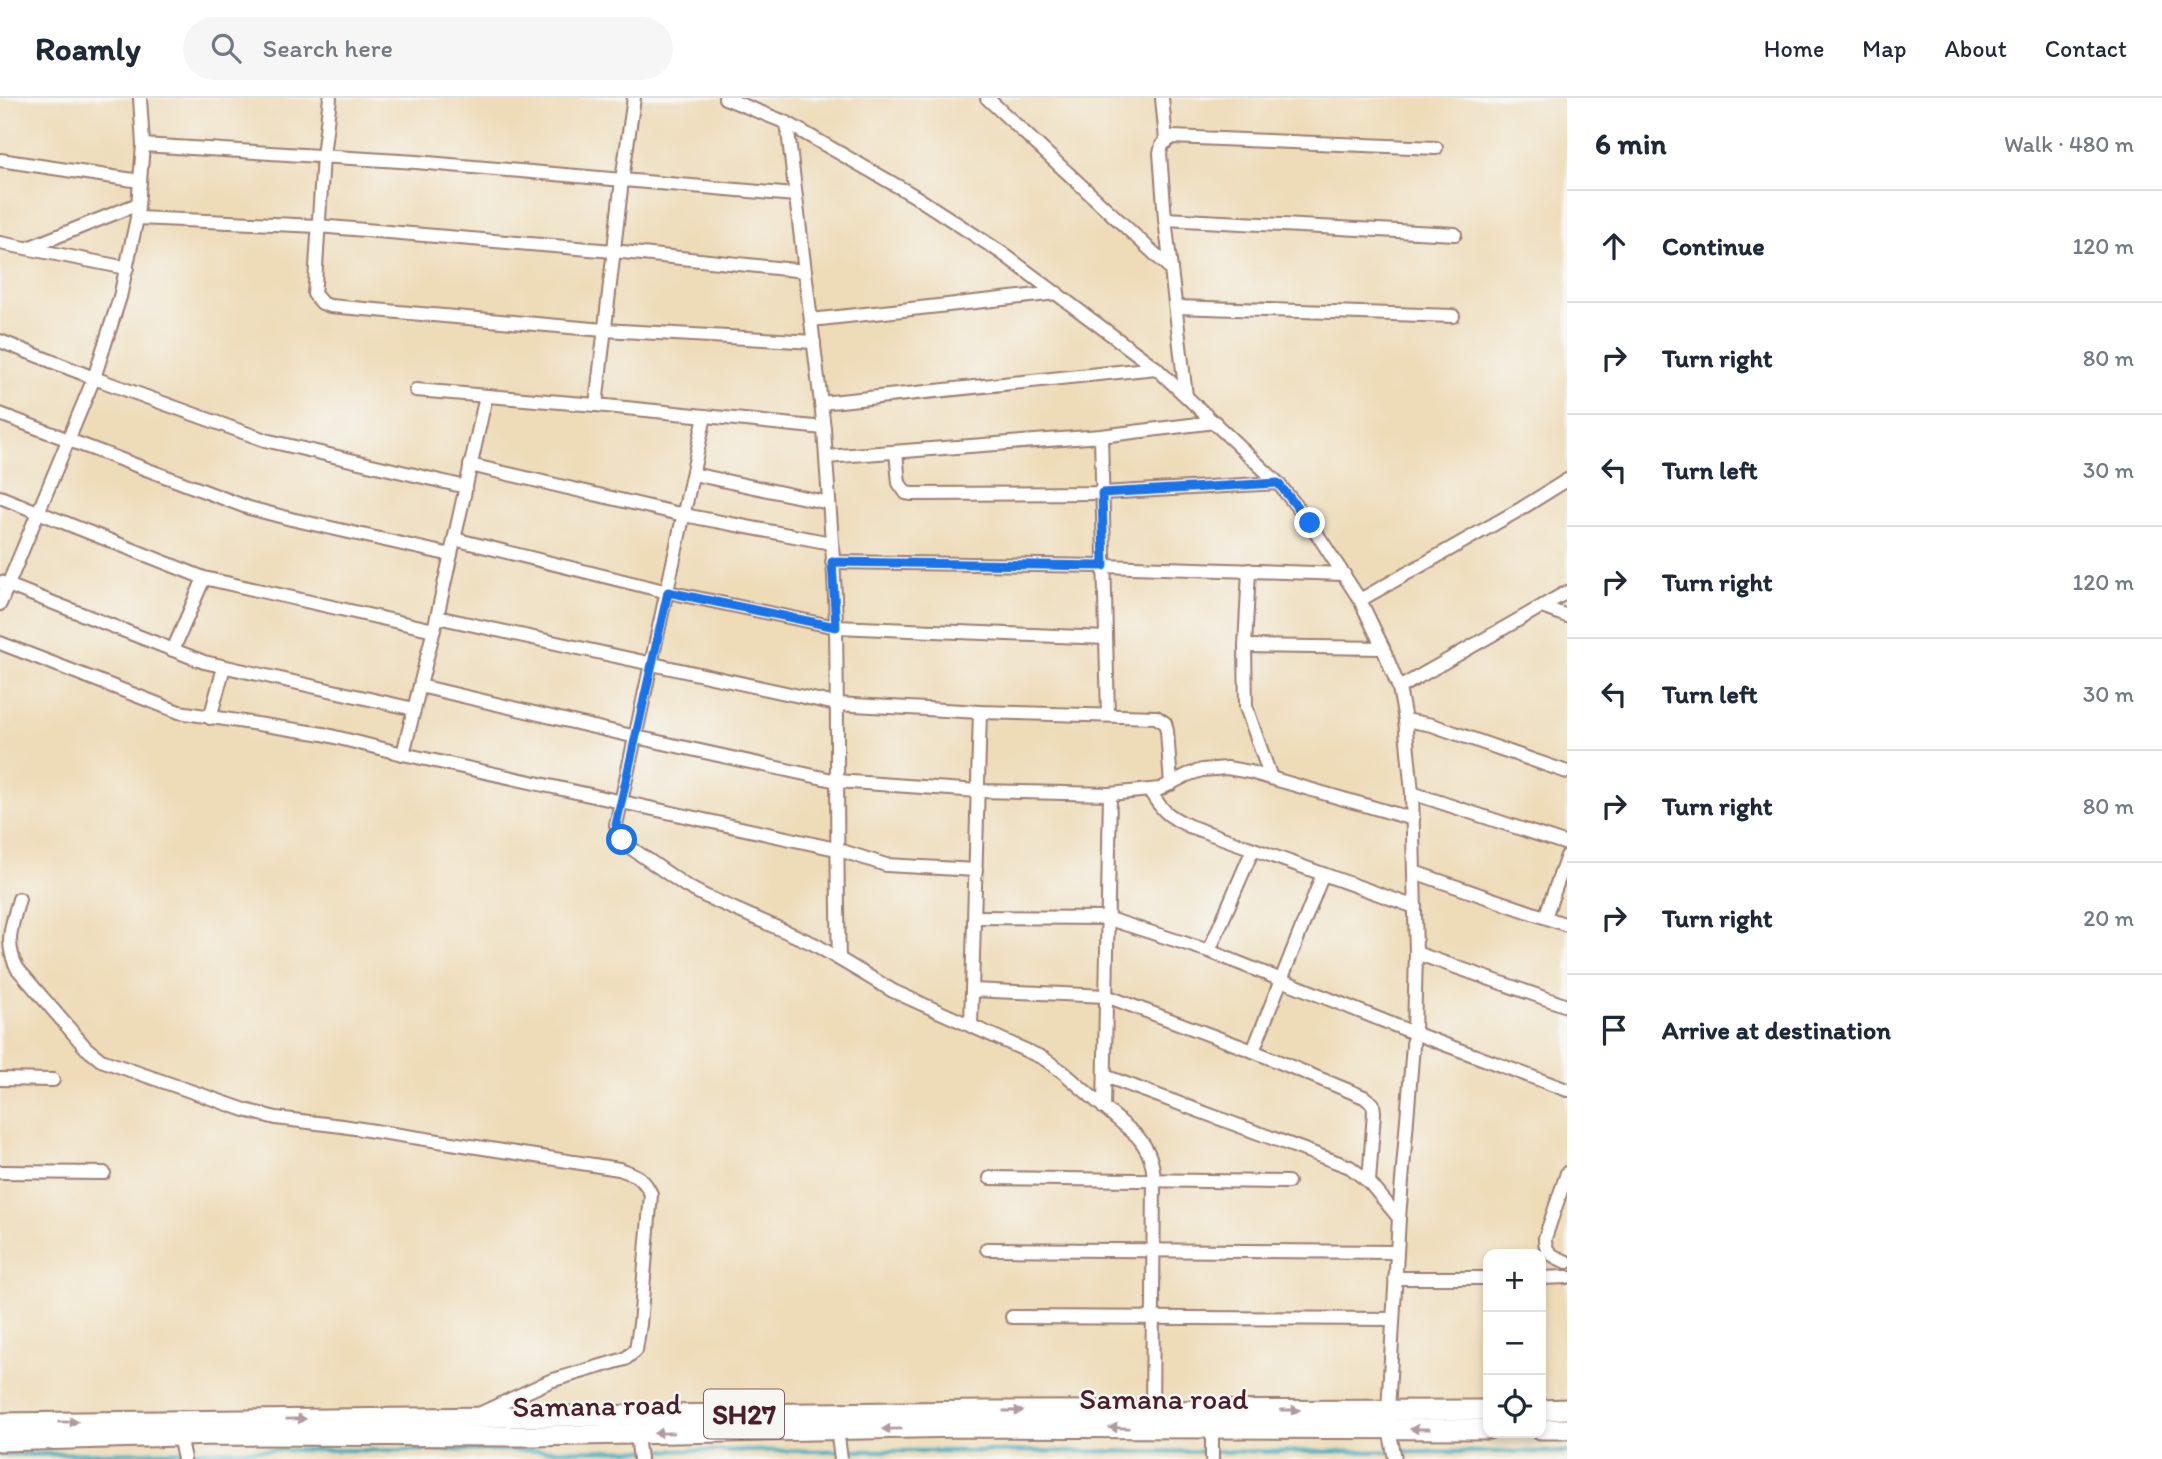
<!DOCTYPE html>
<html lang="en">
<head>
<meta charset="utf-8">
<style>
  :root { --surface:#fff; --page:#f6f6f7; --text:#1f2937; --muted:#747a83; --line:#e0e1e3 }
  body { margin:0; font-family:Itim,sans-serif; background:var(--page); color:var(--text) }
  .controls { position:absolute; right:21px; bottom:21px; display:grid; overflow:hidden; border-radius:14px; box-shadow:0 4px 10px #0003 }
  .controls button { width:63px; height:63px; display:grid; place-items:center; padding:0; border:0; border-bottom:2px solid var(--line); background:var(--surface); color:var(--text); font:35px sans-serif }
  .stop { position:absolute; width:21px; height:21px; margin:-16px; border:5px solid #1a73e8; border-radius:50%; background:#fff }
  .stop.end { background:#1a73e8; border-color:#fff; box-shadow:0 2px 7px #0008 }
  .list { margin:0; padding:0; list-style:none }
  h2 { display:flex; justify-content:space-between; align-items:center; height:91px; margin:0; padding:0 28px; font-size:30px }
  h2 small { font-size:23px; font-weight:400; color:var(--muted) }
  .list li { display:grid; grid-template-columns:46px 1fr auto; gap:21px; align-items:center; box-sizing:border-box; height:112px; padding:0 28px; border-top:2px solid var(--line) }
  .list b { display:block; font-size:26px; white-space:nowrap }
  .list em { font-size:23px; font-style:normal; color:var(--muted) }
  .icon { flex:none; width:38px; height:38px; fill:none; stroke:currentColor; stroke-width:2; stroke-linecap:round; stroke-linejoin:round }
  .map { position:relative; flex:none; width:1567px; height:1361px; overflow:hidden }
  header { display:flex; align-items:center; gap:42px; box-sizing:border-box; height:98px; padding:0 35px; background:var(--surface); border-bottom:2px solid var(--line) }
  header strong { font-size:33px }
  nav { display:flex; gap:38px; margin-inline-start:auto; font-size:24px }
  .search { width:490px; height:63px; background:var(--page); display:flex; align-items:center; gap:18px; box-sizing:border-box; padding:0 24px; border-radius:38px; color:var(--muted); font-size:26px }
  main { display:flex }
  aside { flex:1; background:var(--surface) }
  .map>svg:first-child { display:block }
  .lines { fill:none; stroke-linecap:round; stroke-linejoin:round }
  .stream { stroke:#3daabc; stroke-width:4.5 }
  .minor-casing { stroke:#9c7e72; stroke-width:16 }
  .primary-casing { stroke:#9c7e72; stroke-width:23 }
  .minor { stroke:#fff; stroke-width:12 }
  .primary { stroke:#fff; stroke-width:19 }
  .oneway { fill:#ae9aa0 }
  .route { stroke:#1a73e8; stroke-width:9 }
  .labels { text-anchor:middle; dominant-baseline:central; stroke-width:5; stroke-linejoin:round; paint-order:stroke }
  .shield { fill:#f6f6f2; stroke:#7e6067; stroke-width:2 }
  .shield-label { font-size:28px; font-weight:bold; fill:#4a1f2b }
  .street-label { font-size:30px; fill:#4a1f2b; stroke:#f6f6f2 }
</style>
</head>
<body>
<header>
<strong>Roamly</strong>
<div class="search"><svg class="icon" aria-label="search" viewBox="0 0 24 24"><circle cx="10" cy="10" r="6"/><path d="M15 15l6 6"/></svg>Search here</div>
<nav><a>Home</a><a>Map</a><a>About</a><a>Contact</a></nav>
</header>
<main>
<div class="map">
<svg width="1567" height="1361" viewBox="0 0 1567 1361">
  <rect width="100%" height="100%" fill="#f6f6f2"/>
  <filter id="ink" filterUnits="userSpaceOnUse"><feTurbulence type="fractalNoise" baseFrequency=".0143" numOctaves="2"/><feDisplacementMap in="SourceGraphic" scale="14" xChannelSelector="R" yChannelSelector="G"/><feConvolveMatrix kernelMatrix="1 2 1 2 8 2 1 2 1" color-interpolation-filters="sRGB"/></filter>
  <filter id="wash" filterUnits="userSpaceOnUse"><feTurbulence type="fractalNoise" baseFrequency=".00686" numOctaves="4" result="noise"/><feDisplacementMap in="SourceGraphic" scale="28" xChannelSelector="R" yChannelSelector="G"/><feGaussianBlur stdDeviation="1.57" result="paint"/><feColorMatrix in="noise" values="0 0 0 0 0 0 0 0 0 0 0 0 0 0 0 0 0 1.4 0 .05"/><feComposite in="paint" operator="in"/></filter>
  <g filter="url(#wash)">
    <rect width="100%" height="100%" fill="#eedcb9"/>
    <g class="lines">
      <path class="stream" d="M 0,1357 L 250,1352 L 1567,1354"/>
    </g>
  </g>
  <g filter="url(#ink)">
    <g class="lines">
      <defs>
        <g id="minor">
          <path d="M 330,0 L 323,58 L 315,185 L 314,196 L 322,205 L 330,208 L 604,232 L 814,244"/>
          <path d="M 725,0 L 787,25 L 913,97 L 1002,155 L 1156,270 L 1278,385 L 1310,425 L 1360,502 L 1383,550 L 1399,590 L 1405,622 L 1412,695 L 1416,855 L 1414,935 L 1399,1120 L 1388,1313 L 1389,1331 L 1395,1361"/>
          <path d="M 987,0 L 1171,171"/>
          <path d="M 1162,0 L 1166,42"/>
          <path d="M 787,25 L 824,330 C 828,397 835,464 836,532 C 838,641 836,751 839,861"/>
          <path d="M 143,47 L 416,64 L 795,97"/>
          <path d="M 0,62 L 140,83"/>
          <path d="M 137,120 L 318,128 L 613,153 L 805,173"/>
          <path d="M 1165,121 L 1455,136"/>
          <path d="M 0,145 L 127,170"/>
          <path d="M 28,150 L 138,106"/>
          <path d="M 1176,209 L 1453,218"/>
          <path d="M 811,222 L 1057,195"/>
          <path d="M 0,243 L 94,280 L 265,342 L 466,389"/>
          <path d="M 416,292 L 596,307 L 824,330"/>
          <path d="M 1186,298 L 1165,121 L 1160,55 L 1162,47 L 1172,39 L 1436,50"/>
          <path d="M 821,305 L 1156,270"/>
          <path d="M 596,307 L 622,82 L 634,0"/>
          <path d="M 0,316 L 249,410 L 291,421 L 451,457"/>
          <path d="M 705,318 L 621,704 L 616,727 L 622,742 L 628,748 L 686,788 L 705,798 L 814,846 L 893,893 L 1043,960 L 1063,974 L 1137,1038 C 1149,1052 1153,1064 1154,1082 L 1152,1319"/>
          <path d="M 1101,338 L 1108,617"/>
          <path d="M 896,354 L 899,385 L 906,395 L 912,396 L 1102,395 L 1278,385"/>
          <path d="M 826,359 L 1101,338 L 1215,324"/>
          <path d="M 470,367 L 684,417 L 831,445"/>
          <path d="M 693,376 L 829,405"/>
          <path d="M 0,399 L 204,480 L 434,532"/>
          <path d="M 454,441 L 668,494 L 836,529 L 1106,540"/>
          <path d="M 832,464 L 1103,468 L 1344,476"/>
          <path d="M 1249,472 L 1245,548 L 1246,609 L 1271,680"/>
          <path d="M 0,484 L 204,564 L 414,611"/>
          <path d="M 1360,502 L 1519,412 L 1567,382"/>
          <path d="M 0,506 L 94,280 L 120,199 L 137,120 L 143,47 L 140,0"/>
          <path d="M 1542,509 L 1567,518"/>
          <path d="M 437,519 L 836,606 L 980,614 L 1156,619 L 1165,625 L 1167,633 L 1171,686"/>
          <path d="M 0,545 L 179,614 L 323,636 L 403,656 L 836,751 L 886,767 L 976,772"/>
          <path d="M 1245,548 L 1383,550"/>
          <path d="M 173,552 L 204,480"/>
          <path d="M 420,588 L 636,639 L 837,683 L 978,693 L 1110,696 L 1160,691 L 1187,677 L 1202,672 L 1227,670 L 1250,674 L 1413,721"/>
          <path d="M 1399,590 L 1567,494"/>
          <path d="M 210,620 L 224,569"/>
          <path d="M 1405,622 L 1432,627 L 1567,674"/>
          <path d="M 403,656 L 437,519 L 486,298"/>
          <path d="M 1150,693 C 1162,713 1168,718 1189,728 L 1415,809"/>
          <path d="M 1412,695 L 1567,746"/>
          <path d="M 1414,774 L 1567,827"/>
          <path d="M 19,801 C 12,827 4,844 17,870 L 86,950 L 101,962 L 245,1012 L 276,1020 L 342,1028 L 619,1071 C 636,1077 643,1079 651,1096 L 640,1226 L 636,1252 L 625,1261 L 550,1283 L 479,1316"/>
          <path d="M 975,819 L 1106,820 L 1209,853 L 1414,935 L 1567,992"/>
          <path d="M 1545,819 L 1567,758"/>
          <path d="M 1209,853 L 1253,751"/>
          <path d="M 1416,855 L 1567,908"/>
          <path d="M 972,892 L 1106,898 L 1253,953 L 1364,999 L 1373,1006 L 1374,1014 L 1369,1084"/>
          <path d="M 971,928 L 980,614"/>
          <path d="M 1253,953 L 1323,776"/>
          <path d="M 1105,978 L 1350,1069 L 1369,1084 L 1399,1120"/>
          <path d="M 0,981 L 53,982"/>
          <path d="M 1104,1010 L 1110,696"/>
          <path d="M 0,1074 L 104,1075"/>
          <path d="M 1567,1075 L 1545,1140 C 1544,1155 1554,1159 1567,1164"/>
          <path d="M 990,1080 L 1288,1084"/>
          <path d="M 987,1151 L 1396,1154"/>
          <path d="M 1395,1180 L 1488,1180"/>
          <path d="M 1541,1180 L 1567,1179"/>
          <path d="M 1012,1219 L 1393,1221"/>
          <path d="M 636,1330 L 640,1361"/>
          <path d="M 837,1332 L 841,1361"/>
          <path d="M 179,1338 L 184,1361"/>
          <path d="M 1212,1361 L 1212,1331"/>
        </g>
        <g id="primary">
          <path d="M 1541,1312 L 1567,1311"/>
          <path d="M 0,1325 L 985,1313 L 1488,1312"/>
          <path d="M 1541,1331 L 1567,1331"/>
          <path d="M 0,1343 L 216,1337 L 533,1338 L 962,1329 L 1488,1331"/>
        </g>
      </defs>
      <use href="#minor" class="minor-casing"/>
      <use href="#primary" class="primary-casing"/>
      <use href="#minor" class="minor"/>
      <use href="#primary" class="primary"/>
    </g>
    <defs><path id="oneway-solid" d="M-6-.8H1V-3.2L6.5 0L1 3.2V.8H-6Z" transform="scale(1.75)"/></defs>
    <g class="oneway">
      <use href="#oneway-solid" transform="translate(1290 1312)"/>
      <use href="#oneway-solid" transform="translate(1013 1313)"/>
      <use href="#oneway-solid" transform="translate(296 1321) rotate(-1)"/>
      <use href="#oneway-solid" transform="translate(68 1324) rotate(-1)"/>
      <use href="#oneway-solid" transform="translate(1119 1330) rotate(-179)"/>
      <use href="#oneway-solid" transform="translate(892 1331) rotate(179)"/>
      <use href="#oneway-solid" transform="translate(1420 1331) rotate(-180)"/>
      <use href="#oneway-solid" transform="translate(664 1335) rotate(179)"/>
    </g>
  </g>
  <g class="lines" filter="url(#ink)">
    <path class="route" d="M 622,742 L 616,727 L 668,494 L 836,529 L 832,464 L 1104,468 L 1102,395 L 1278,385 L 1310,425"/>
  </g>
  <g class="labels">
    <rect class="shield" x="704" y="1291.5" width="80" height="49" rx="5"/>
    <g class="shield-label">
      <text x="744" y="1316">SH27</text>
    </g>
    <g class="street-label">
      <text x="1164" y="1300">Samana road</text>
      <text transform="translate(597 1307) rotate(-1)">Samana road</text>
    </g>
  </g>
</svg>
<div class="controls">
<button>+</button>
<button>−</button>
<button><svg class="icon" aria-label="locate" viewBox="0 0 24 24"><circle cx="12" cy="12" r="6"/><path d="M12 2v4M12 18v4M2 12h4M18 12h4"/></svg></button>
</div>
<div class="stop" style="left:622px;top:742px"></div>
<div class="stop end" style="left:1310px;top:425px"></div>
</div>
<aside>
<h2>6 min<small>Walk · 480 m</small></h2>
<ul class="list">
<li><svg class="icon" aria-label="ahead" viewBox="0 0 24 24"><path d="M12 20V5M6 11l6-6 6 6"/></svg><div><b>Continue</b></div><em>120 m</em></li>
<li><svg class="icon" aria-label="right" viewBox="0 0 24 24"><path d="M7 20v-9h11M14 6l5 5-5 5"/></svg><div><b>Turn right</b></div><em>80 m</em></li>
<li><svg class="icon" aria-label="left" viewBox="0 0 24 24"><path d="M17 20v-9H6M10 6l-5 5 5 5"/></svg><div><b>Turn left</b></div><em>30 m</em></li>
<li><svg class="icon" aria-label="right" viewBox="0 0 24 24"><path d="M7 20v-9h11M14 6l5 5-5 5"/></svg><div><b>Turn right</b></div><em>120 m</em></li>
<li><svg class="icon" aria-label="left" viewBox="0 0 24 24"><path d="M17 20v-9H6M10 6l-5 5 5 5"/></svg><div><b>Turn left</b></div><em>30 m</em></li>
<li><svg class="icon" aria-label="right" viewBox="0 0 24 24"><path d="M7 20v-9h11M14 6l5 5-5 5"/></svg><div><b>Turn right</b></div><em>80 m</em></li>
<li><svg class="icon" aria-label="right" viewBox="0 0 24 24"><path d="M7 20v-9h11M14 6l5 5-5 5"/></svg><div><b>Turn right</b></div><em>20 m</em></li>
<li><svg class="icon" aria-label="arrive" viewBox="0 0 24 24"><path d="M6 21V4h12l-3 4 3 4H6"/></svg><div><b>Arrive at destination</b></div></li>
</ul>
</aside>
</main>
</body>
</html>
